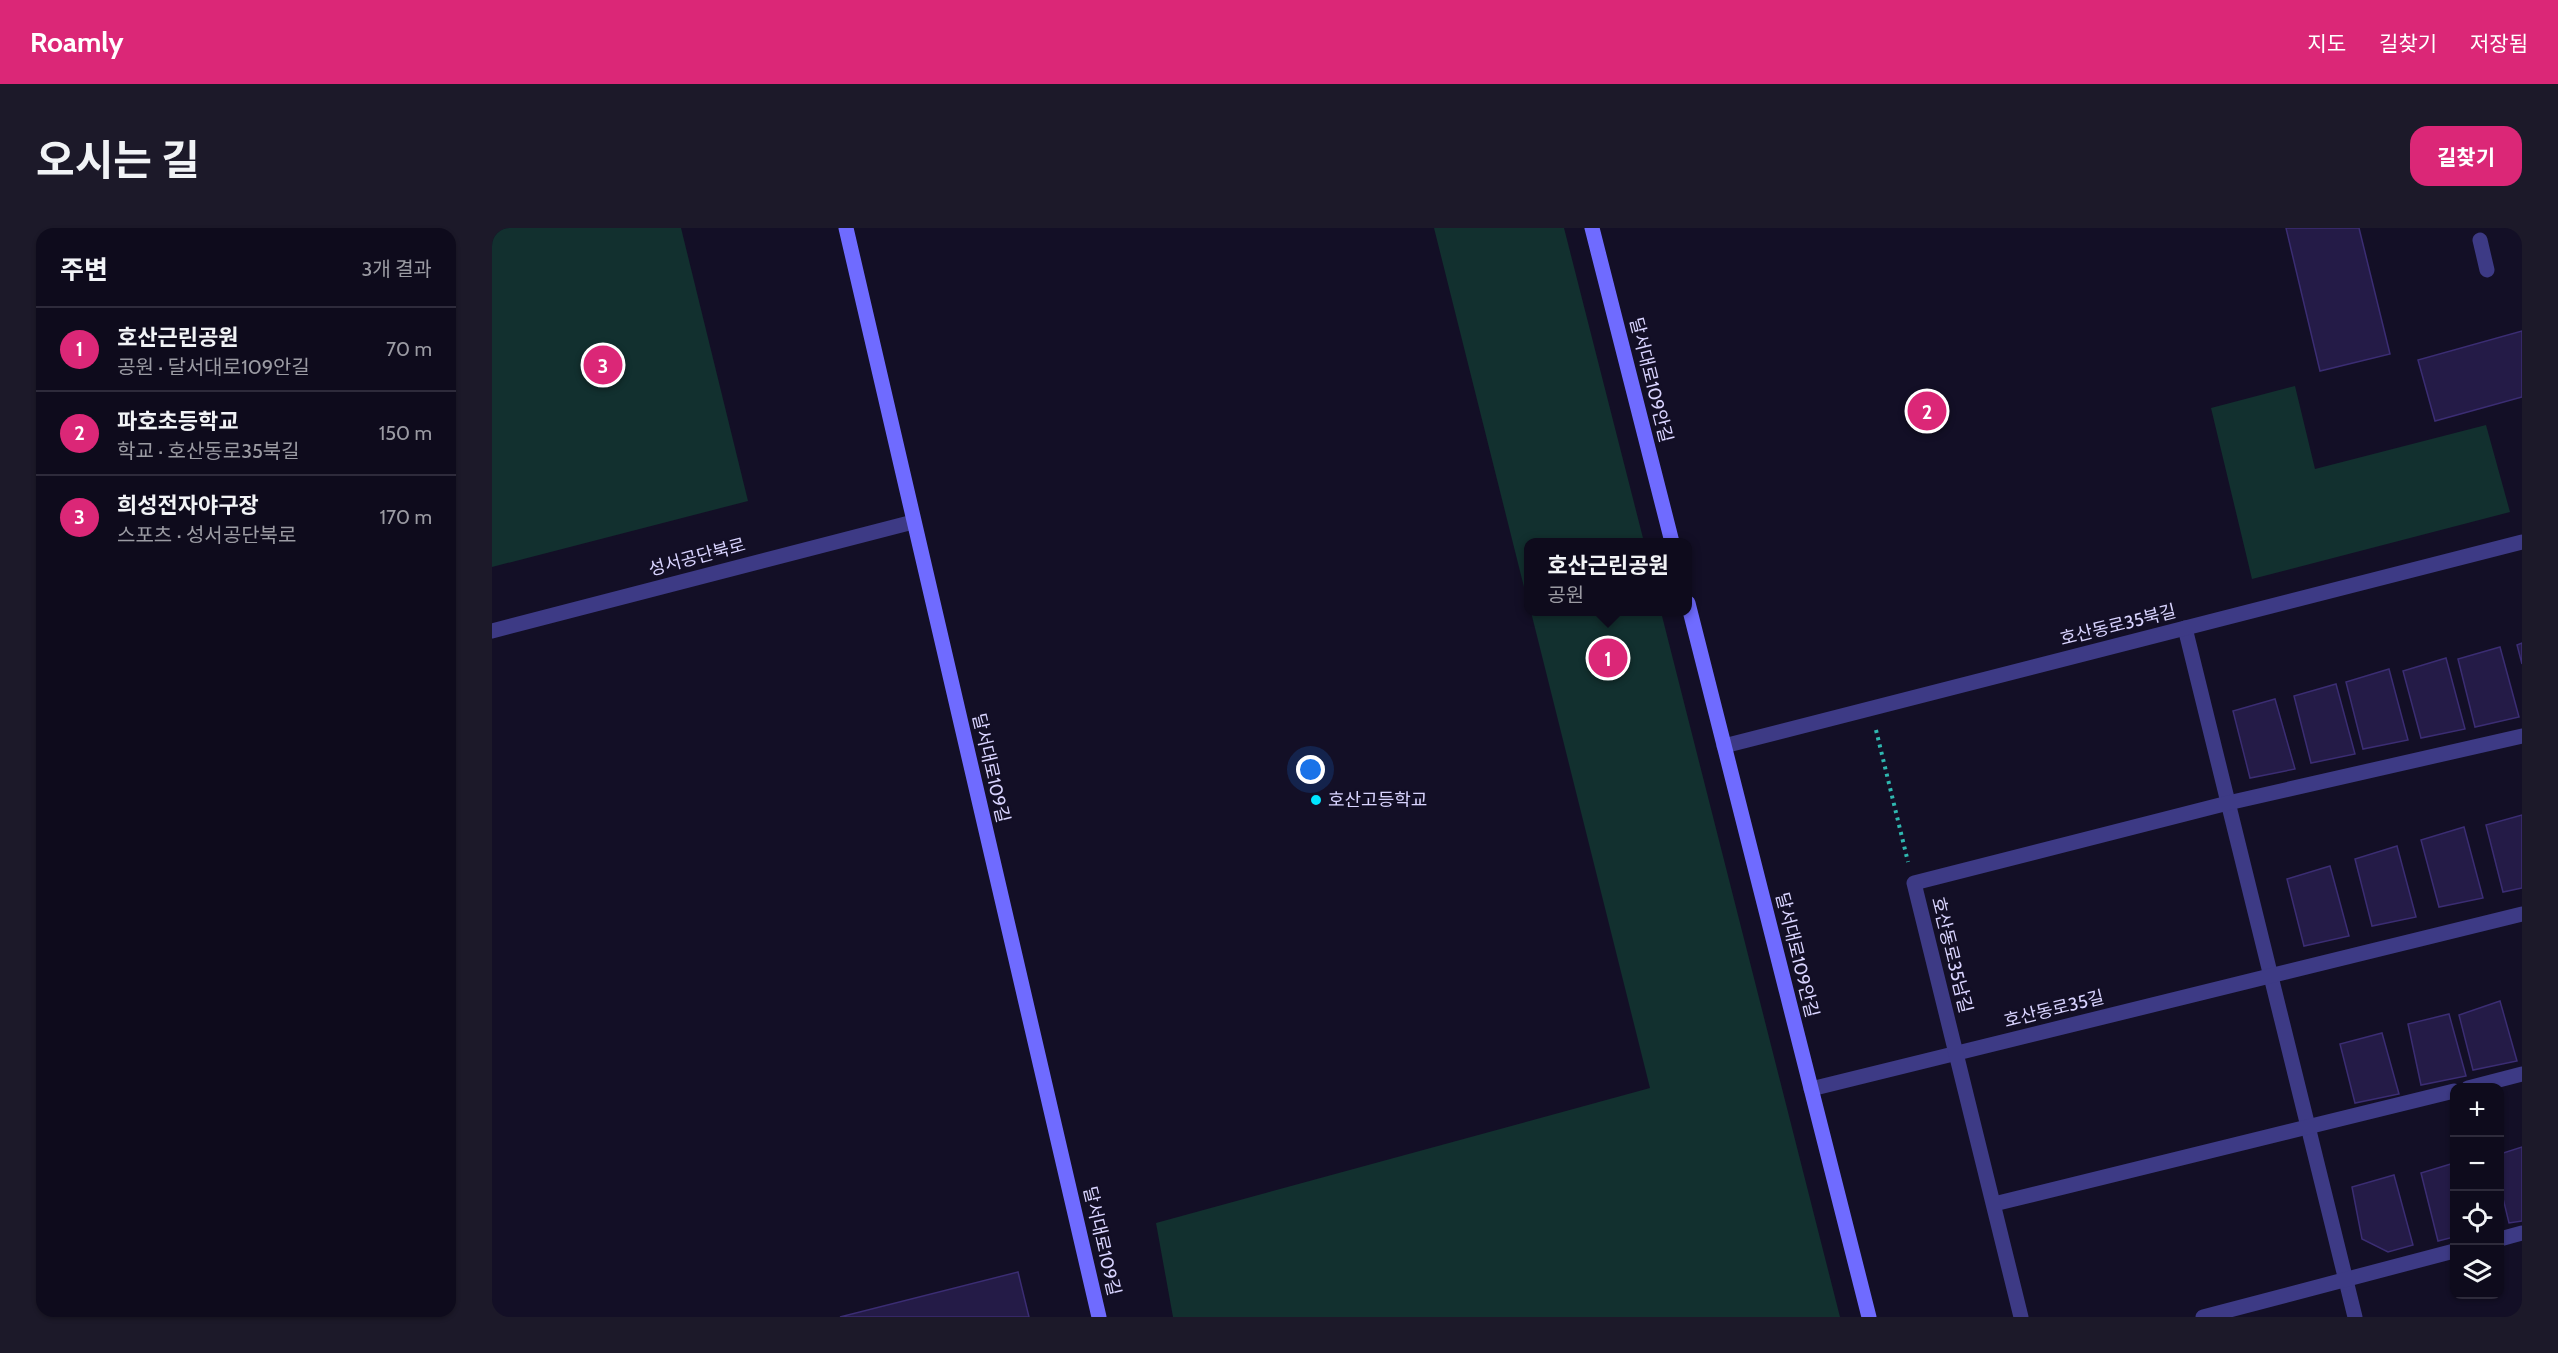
<!DOCTYPE html>
<html lang="ko">
<head>
<meta charset="utf-8">
<style>
  :root { --surface:#0e0b1c; --page:#1c1929; --text:#f1f3f6; --muted:#9b9ba3; --line:#2e2b3b; --accent:#db2777 }
  body { margin:0; font-family:Cabin,"Noto Sans KR",sans-serif; background:var(--page); color:var(--text) }
  .controls { position:absolute; right:18px; bottom:18px; display:grid; overflow:hidden; border-radius:12px; box-shadow:0 2px 4px #0004 }
  .controls button { width:54px; height:54px; display:grid; place-items:center; padding:0; border:0; border-bottom:2px solid var(--line); background:var(--surface); color:var(--text); font:30px sans-serif }
  .you { position:absolute; left:819px; top:542px; width:21px; height:21px; margin:-15px; border:4px solid #fff; border-radius:50%; background:#1a73e8; box-shadow:0 0 0 9px #1a73e833 }
  .badge { display:grid; place-items:center; width:39px; height:39px; border-radius:50%; background:var(--accent); color:#fff; font-size:20px; font-weight:700 }
  .pin { position:absolute; translate:-50% -50%; border:3px solid #fff; box-shadow:0 2px 6px #0006 }
  .popup { position:absolute; left:1032px; top:310px; width:168px; height:78px; box-sizing:border-box; display:grid; place-content:center; border-radius:12px; background:var(--surface); filter:drop-shadow(0 2px 4px #0005); font-size:20px; white-space:nowrap; color:var(--muted) }
  .popup b { font-size:22px; color:var(--text) }
  .popup::after { content:''; position:absolute; left:50%; top:100%; margin-left:-12px; border:12px solid transparent; border-top-color:var(--surface) }
  .list { margin:0; padding:0; list-style:none }
  h2 { display:flex; justify-content:space-between; align-items:center; height:78px; margin:0; padding:0 24px; font-size:26px }
  h2 small { font-size:20px; font-weight:400; color:var(--muted) }
  .list li { display:grid; grid-template-columns:39px 1fr auto; gap:18px; align-items:center; box-sizing:border-box; height:84px; padding:0 24px; border-top:2px solid var(--line) }
  .list b { display:block; font-size:22px; white-space:nowrap }
  .list p { margin:0; font-size:20px; white-space:nowrap; color:var(--muted) }
  .list em { font-size:20px; font-style:normal; color:var(--muted) }
  .icon { flex:none; width:33px; height:33px; fill:none; stroke:currentColor; stroke-width:2; stroke-linecap:round; stroke-linejoin:round }
  .map { position:relative; flex:none; width:2030px; height:1089px; overflow:hidden; border-radius:18px }
  header { display:flex; align-items:center; gap:36px; box-sizing:border-box; height:84px; padding:0 30px; background:var(--accent); color:#fff }
  header strong { font-size:28px }
  nav { display:flex; gap:33px; margin-inline-start:auto; font-size:21px }
  .intro { display:flex; align-items:center; justify-content:space-between; box-sizing:border-box; height:144px; padding:0 36px }
  h1 { margin:0; font-size:42px }
  .button { padding:15px 27px; border-radius:18px; background:var(--accent); color:#fff; font-size:21px; font-weight:700 }
  main { display:flex; gap:36px; padding:0 36px }
  aside { flex:1; background:var(--surface); border-radius:18px; box-shadow:0 2px 4px #0004 }
  .map>svg:first-child { display:block }
  .green { fill:#12302f }
  .building { fill:#241b47; stroke:#3b2d73; stroke-width:1.5 }
  .lines { fill:none; stroke-linecap:round; stroke-linejoin:round }
  .path { stroke:#2fb8b0; stroke-width:4; stroke-dasharray:3 4.5; stroke-linecap:butt }
  .street { stroke:#3d3a85; stroke-width:15 }
  .secondary { stroke:#6f6bff; stroke-width:15 }
  .poi-dot { fill:#00e5ff; stroke:#130f26; stroke-width:2 }
  .labels { text-anchor:middle; dominant-baseline:central; stroke-width:4.5; stroke-linejoin:round; paint-order:stroke }
  .street-label { font-size:18px; fill:#d9d4ff; stroke:#130f26 }
  .poi-label { font-size:18px; fill:#d9d4ff; stroke:#130f26; text-anchor:start }
</style>
</head>
<body>
<header>
<strong>Roamly</strong>
<nav><a>지도</a><a>길찾기</a><a>저장됨</a></nav>
</header>
<div class="intro"><h1>오시는 길</h1><a class="button">길찾기</a></div>
<main>
<aside>
<h2>주변<small>3개 결과</small></h2>
<ul class="list">
<li><span class="badge">1</span><div><b>호산근린공원</b><p>공원 · 달서대로109안길</p></div><em>70 m</em></li>
<li><span class="badge">2</span><div><b>파호초등학교</b><p>학교 · 호산동로35북길</p></div><em>150 m</em></li>
<li><span class="badge">3</span><div><b>희성전자야구장</b><p>스포츠 · 성서공단북로</p></div><em>170 m</em></li>
</ul>
</aside>
<div class="map">
<svg width="2030" height="1089" viewBox="0 0 2030 1089">
  <rect width="100%" height="100%" fill="#130f26"/>
  <g class="green">
    <path d="M 0,0 L 189,0 L 256,273 L 0,339 Z"/>
    <path d="M 942,0 L 1072,0 L 1152,314 L 1036,314 L 1036,375 Z"/>
    <path d="M 1803,158 L 1823,241 L 1994,197 L 2018,284 L 1760,351 L 1719,180 Z"/>
    <path d="M 1039,384 L 1169,384 L 1348,1089 L 681,1089 L 664,995 L 1158,860 Z"/>
  </g>
  <g class="building">
    <path d="M 1794,0 L 1867,0 L 1898,126 L 1828,143 Z"/>
    <path d="M 2030,103 L 2030,169 L 1943,193 L 1926,132 Z"/>
    <path d="M 2030,415 L 2030,436 L 2025,417 Z"/>
    <path d="M 2008,419 L 2027,489 L 1983,499 L 1966,431 Z"/>
    <path d="M 1954,430 L 1973,501 L 1929,510 L 1911,443 Z"/>
    <path d="M 1897,441 L 1916,512 L 1871,521 L 1854,454 Z"/>
    <path d="M 1844,456 L 1863,526 L 1819,535 L 1802,468 Z"/>
    <path d="M 1783,471 L 1803,541 L 1758,550 L 1741,483 Z"/>
    <path d="M 2030,587 L 2030,660 L 2011,664 L 1994,597 Z"/>
    <path d="M 1972,599 L 1991,670 L 1947,679 L 1929,612 Z"/>
    <path d="M 1905,618 L 1924,689 L 1880,698 L 1863,631 Z"/>
    <path d="M 1838,638 L 1857,708 L 1812,718 L 1795,651 Z"/>
    <path d="M 2008,773 L 2025,833 L 1981,842 L 1967,787 Z"/>
    <path d="M 1957,786 L 1974,848 L 1929,857 L 1916,796 Z"/>
    <path d="M 1890,805 L 1907,866 L 1863,875 L 1848,816 Z"/>
    <path d="M 2030,919 L 2030,993 L 2017,995 L 2008,958 L 2008,926 Z"/>
    <path d="M 1962,935 L 1962,1009 L 1946,1013 L 1929,945 Z"/>
    <path d="M 1902,947 L 1921,1017 L 1896,1024 L 1870,1011 L 1860,959 Z"/>
    <path d="M 526,1044 L 537,1089 L 348,1089 Z"/>
  </g>
  <g class="lines">
    <path class="path" d="M 1384,502 L 1416,634"/>
    <g class="street">
      <path d="M 1988,12 L 1995,42"/>
      <path d="M 1693,400 L 1863,1089"/>
      <path d="M 0,403 L 421,294"/>
      <path d="M 1232,518 L 2030,314"/>
      <path d="M 1976,860 L 2030,846"/>
      <path d="M 1319,861 L 2030,686"/>
      <path d="M 1502,976 L 1962,863"/>
      <path d="M 2008,1011 L 2030,1005"/>
      <path d="M 1529,1089 L 1422,655 L 1736,575 L 2030,508"/>
      <path d="M 1711,1089 L 1962,1023"/>
    </g>
    <g class="secondary">
      <path d="M 354,0 L 607,1089"/>
      <path d="M 1100,0 L 1180,314"/>
      <path d="M 1196,375 L 1377,1089"/>
    </g>
  </g>
  <circle class="poi-dot" cx="824" cy="572" r="6"/>
  <g class="labels">
    <g class="street-label">
      <text transform="translate(1159 152) rotate(76)">달서대로109안길</text>
      <text transform="translate(205 329) rotate(-15)">성서공단북로</text>
      <text transform="translate(1626 397) rotate(-14)">호산동로35북길</text>
      <text transform="translate(499 540) rotate(77)">달서대로109길</text>
      <text transform="translate(1305 727) rotate(76)">달서대로109안길</text>
      <text transform="translate(1460 727) rotate(76)">호산동로35남길</text>
      <text transform="translate(1562 781) rotate(-14)">호산동로35길</text>
      <text transform="translate(610 1013) rotate(77)">달서대로109길</text>
    </g>
    <g class="poi-label">
      <text x="836" y="572">호산고등학교</text>
    </g>
  </g>
</svg>
<div class="controls">
<button>+</button>
<button>−</button>
<button><svg class="icon" aria-label="locate" viewBox="0 0 24 24"><circle cx="12" cy="12" r="6"/><path d="M12 2v4M12 18v4M2 12h4M18 12h4"/></svg></button>
<button><svg class="icon" aria-label="layers" viewBox="0 0 24 24"><path d="M12 4l9 5-9 5-9-5zM3 14l9 5 9-5"/></svg></button>
</div>
<div class="you"></div>
<div class="pin badge" style="left:1116px;top:430px">1</div>
<div class="popup"><b>호산근린공원</b>공원</div>
<div class="pin badge" style="left:1435px;top:183px">2</div>
<div class="pin badge" style="left:111px;top:137px">3</div>
</div>
</main>
</body>
</html>
